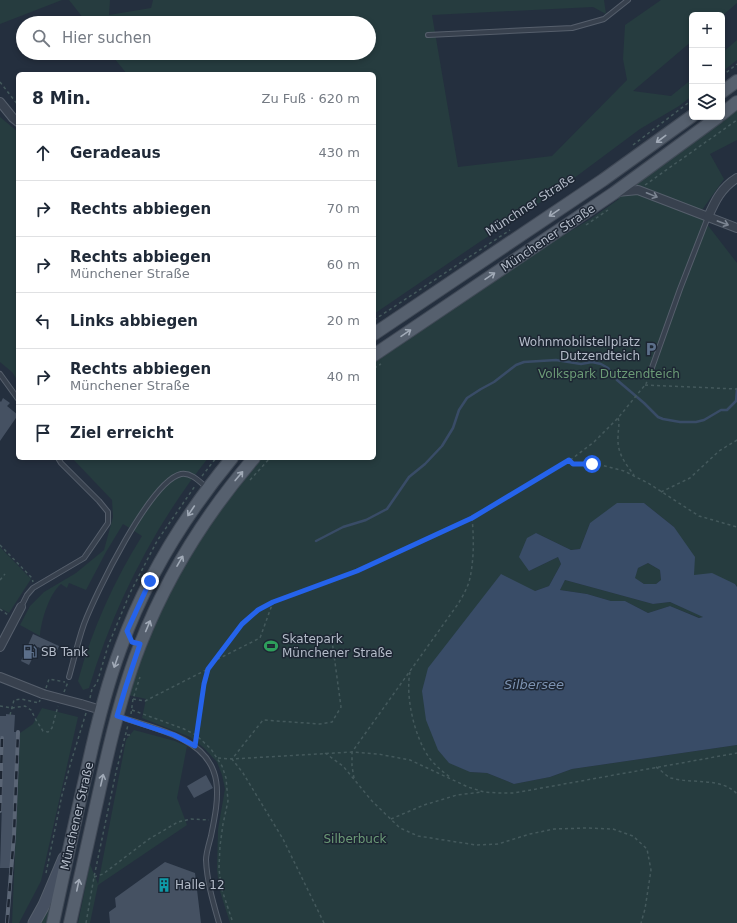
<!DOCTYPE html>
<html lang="de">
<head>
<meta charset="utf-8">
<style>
  :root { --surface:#fff; --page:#f2f2f3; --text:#1f2937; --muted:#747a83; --line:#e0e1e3 }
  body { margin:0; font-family:"DejaVu Sans",sans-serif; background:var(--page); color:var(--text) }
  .controls { position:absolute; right:12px; top:12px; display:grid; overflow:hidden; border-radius:6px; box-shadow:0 2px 6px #0003 }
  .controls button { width:36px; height:36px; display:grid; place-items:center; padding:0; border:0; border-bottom:1px solid var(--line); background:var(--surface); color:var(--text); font:20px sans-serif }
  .stop { position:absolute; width:12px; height:12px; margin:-9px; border:3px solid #2563eb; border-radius:50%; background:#fff }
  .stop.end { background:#2563eb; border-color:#fff; box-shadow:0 1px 4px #0008 }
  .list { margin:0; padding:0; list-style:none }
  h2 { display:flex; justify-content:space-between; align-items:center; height:52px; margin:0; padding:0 16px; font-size:17px }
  h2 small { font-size:13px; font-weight:400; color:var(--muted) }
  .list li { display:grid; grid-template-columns:26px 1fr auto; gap:12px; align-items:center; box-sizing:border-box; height:56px; padding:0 16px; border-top:1px solid var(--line) }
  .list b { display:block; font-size:15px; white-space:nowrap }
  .list p { margin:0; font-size:13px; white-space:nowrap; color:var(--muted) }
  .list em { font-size:13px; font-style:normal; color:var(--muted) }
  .icon { flex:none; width:22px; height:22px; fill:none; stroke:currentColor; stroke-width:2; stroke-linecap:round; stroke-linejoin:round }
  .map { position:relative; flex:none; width:737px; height:923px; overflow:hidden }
  .search { position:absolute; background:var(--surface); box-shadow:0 2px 6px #0003; left:16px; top:16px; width:360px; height:44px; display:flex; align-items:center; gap:10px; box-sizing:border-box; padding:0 14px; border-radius:22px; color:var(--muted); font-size:15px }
  .panel { position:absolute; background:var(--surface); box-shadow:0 2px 6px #0003; left:16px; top:72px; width:360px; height:388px; border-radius:6px }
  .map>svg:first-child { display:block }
  .green { fill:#263c3f }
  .water { fill:#394c67; fill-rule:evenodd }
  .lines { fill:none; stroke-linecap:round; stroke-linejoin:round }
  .stream { stroke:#394c67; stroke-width:2.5 }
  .building { fill:#455162 }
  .lane-casing { stroke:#565f6c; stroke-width:6 }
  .street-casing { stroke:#565f6c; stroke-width:10 }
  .secondary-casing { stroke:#565f6c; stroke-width:13 }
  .primary-casing { stroke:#414a57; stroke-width:14 }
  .path { stroke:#44595c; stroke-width:1.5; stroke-dasharray:3 3; stroke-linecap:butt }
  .lane { stroke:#38414e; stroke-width:4 }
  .street { stroke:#38414e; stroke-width:8 }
  .secondary { stroke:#465061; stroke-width:11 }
  .primary { stroke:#56606e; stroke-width:12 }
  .rail-casing { stroke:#5a6575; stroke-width:4 }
  .rail { stroke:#1d2633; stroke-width:2.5; stroke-dasharray:8; stroke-linecap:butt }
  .street-bridge-casing { stroke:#565f6c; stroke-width:10; stroke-linecap:butt }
  .street-bridge { stroke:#38414e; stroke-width:8 }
  .oneway { stroke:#a1aab7 }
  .oneway2 { stroke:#7c8592 }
  .route { stroke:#2563eb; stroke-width:5 }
  .labels { text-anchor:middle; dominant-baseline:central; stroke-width:3; stroke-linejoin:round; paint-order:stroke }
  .street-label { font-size:12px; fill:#b4bcc9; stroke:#1d2633 }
  .poi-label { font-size:12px; fill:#b4bcc9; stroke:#1d2633; text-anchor:start }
  .park-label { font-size:12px; fill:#6b9a76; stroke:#1d2633 }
  .water-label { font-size:13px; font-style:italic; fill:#7c92b1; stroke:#1d2633 }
</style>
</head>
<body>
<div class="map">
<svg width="737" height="923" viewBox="0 0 737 923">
  <rect width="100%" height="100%" fill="#242f3e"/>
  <g class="green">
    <path d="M 0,0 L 62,0 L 0,24 Z"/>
    <path d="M 69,0 L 110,0 L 109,15 L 151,8 L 153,0 L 604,0 L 606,14 L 593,7 L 432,15 L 458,167 L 552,156 L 627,80 L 623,59 L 625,25 L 661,0 L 737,0 L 737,3 L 722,16 L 692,15 L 692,41 L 633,91 L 671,96 L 692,79 L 692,96 L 679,106 L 640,129 L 550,196 L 478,243 L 374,314 L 374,74 L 127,74 L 110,53 L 369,53 L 369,23 L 87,23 Z"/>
    <path d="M 737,40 L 737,60 L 722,72 L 722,53 Z"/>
    <path d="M 737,108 L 737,140 L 710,154 L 724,179 L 702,210 L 703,219 L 737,263 L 737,587 L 735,584 L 694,575 L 674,527 L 644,503 L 590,523 L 580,549 L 571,550 L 536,533 L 529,571 L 558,557 L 561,564 L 549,586 L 535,591 L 470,772 L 487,773 L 514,784 L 550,777 L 572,769 L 737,745 L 737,923 L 230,923 L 219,888 L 217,869 L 218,829 L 225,789 L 222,775 L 217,762 L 204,748 L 190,737 L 142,718 L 146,699 L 128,695 L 158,612 L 204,529 L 260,458 L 374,458 L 374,359 L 514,265 L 589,220 L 619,199 L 619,195 Z"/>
    <path d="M 0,117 L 18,132 L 18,381 L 12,372 L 0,362 Z"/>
    <path d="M 72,458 L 208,458 C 154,526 114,605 89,688 L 83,690 L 78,681 C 92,629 114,581 142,536 L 123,524 L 106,552 L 86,590 L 69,583 L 67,588 L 61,584 C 49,594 41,621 40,636 L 20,625 L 30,606 L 44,592 L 76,573 L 104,550 L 113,517 L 112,500 Z"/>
    <path d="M 0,547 L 31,579 L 9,613 L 0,608 Z"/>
    <path d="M 648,563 L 660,570 L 661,580 L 656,584 L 644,584 L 634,578 L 638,568 Z"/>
    <path d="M 565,580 L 653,604 L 670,602 L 704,617 L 700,618 L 670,606 L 648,613 L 625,601 L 611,601 L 587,594 L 560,590 Z"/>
    <path d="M 42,708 L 78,717 L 41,881 L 19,923 L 12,923 L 20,733 L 33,724 Z"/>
    <path d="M 134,730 L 175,741 L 187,746 L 177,798 L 187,825 L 98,885 L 90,923 L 78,923 L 90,864 L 98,884 L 126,740 Z"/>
    <path d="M 50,900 L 53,901 L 48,923 L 39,923 Z"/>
  </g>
  <path class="water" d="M 617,503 L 644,503 L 674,527 L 695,557 L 694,575 L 712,573 L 735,584 L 737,587 L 737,745 L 572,769 L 550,777 L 514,784 L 487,773 L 470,772 L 449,763 L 438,750 L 426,720 L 422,691 L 428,668 L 501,574 L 535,591 L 549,586 L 561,564 L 558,557 L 529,571 L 519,557 L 527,538 L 536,533 L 571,550 L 580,549 L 590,523 ZM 648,563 L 660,570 L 661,580 L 656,584 L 644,584 L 635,578 L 638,568 ZM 565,580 L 653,604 L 670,602 L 703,617 L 699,618 L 670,606 L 648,613 L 625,601 L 611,601 L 587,594 L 560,590 Z"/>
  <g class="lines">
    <path class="stream" d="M 316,541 L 343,527 L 366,520 L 387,509 L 409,477 L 425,464 L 442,446 L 453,428 L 459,410 L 467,398 L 481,389 L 494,382 L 516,365 L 524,362 L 556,360 L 581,364 L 592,362 L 601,364 L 608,368 L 617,380 L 644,403 L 658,417 L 663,419 L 680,422 L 696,422 L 704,420 L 721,410 L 727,410 L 736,401 L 737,389"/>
  </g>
  <g class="building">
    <path d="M 3,398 L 10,403 L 7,406 L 18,415 L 0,441 L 0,401 L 1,402 Z"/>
    <path d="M 33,634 L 59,646 L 55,655 L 38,647 L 29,665 L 21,661 Z"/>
    <path d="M 6,714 L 15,715 L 14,732 L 16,732 L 15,809 L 11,868 L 0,868 L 4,738 L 0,737 L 0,716 L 6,716 Z"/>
    <path d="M 206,775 L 213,788 L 194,798 L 187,786 Z"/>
    <path d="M 165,862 L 195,873 L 201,923 L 110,923 L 109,912 L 116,907 L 115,898 Z"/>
  </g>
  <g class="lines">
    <defs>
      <g id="lane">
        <path d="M 428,35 L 572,28 L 604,19 L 628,0"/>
        <path d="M 0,374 L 18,399"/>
        <path d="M 649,376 L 680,289 L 708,217"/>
        <path d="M 21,607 L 27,595 L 33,588 L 84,558 L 108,523 L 108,512 L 99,501 L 61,463 L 58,458"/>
        <path d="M 69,677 C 74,659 78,641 84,624 C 95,595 150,481 181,474 C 191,472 200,482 207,488"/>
        <path d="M 118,716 C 140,724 164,729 184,740 C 226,762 219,797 211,836 C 209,844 206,853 206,860 C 207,882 213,902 219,923"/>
      </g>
      <g id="street">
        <path d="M 0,102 L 13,118 L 18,122"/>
        <path d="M 617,192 L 638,190 L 737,228"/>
        <path d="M 708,217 C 715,201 721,188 737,178"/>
        <path d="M 0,647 L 21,607"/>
        <path d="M 0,677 L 43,694"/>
        <path d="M 81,704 L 101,710"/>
      </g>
      <path id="secondary" d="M 34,923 L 44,905 L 64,858"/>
      <g id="primary">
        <path d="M 722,92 L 737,81"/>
        <path d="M 722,114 L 737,102"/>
        <path d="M 374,334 L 603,180 L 692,116"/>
        <path d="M 374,355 L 614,193 L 718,117"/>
        <path d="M 53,923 C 64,872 75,821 87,770 C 96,728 106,687 121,647 C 146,578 185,515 232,458"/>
        <path d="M 70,923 C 81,875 91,827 102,779 C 112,733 123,688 140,645 C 167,576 206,514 254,458"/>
      </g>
    </defs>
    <use href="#lane" class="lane-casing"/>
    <use href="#street" class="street-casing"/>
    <use href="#secondary" class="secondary-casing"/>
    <use href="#primary" class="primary-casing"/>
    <g class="path">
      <path d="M 722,76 L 737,64"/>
      <path d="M 0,82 L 18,105"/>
      <path d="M 633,145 L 692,100"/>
      <path d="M 645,185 L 737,120"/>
      <path d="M 586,225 L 608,210"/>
      <path d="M 374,320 L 510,230"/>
      <path d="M 374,368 L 381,364"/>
      <path d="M 645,385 L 737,389"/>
      <path d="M 618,418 C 620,424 618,430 618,437 C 617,453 625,463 634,475"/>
      <path d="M 569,461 L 573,464 L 601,465 L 624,471 L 648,483 L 699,516 L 737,527"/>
      <path d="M 202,476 L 216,458"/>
      <path d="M 250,480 L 270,458"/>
      <path d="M 661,492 L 690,478 L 719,451 L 737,440"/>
      <path d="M 0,545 L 32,578 L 33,582"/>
      <path d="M 0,580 L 5,574"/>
      <path d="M 0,609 L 8,615"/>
      <path d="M 212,662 L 260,638 L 273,602"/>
      <path d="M 410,672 C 405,697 415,740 431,760 C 437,767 443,772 450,777"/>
      <path d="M 46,688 L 49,679 L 65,682"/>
      <path d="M 64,692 L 68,682"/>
      <path d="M 90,698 L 92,689 L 97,683 L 108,646 L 130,593 L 157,541 L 195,486"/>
      <path d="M 133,699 L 145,701 L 208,669"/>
      <path d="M 0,706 L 12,708 L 25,706 L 31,710 L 36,720 L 43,731 L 48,732 L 52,728 L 58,706"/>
      <path d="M 132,710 L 184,729 L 196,735 L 211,749 L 222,766 L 226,778 L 228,801 L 223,824 L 220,846 L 219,868 L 221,887 L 233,923"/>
      <path d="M 131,714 L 133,699 L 140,677"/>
      <path d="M 10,715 L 14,700 L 21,699 L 39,703 L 40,700"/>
      <path d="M 127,735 L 132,735"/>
      <path d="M 195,741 L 204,683 L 208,669 L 242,624 L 258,610 L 273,602 L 357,571 L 453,527 L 498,503 L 569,461 L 594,442 L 618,418 L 645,385 L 647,382"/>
      <path d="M 325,753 L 343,766 L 372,801 L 400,828 L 418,836 L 476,845 L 498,844 L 530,834 L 554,829 L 586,828 L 613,829 L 633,836 L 647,849 L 651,870 L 645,909 L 641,923"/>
      <path d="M 218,758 L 232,759 L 352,752 L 378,754 L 410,760 L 468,787 L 484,792 L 498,793 L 514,793 L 737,753"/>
      <path d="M 656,767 C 661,770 666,776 671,778 C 691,784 722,777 737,794"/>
      <path d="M 354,778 L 352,766 L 352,752 L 458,604 C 463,596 468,587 470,578 C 474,559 474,538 472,518"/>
      <path d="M 391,819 L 424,805 L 457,795 L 482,792"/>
      <path d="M 46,873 L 62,795 L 71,762 L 86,713"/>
      <path d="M 94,877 L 103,874 L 149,839 L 178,822 L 191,819 L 209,820"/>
      <path d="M 86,923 L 94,877 L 116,772 L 128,725"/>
      <path d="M 324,923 L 283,839 L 243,773 L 232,759 L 263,720 L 320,724 L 332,722 L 341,707 L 331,633"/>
    </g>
    <use href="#lane" class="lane"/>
    <use href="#street" class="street"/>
    <use href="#secondary" class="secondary"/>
    <use href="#primary" class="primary"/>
    <defs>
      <g id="rail">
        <path d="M 0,811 L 2,738"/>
        <path d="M 7,923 L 14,835 L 18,732"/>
      </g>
    </defs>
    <use href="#rail" class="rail-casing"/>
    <use href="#rail" class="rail"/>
    <defs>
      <path id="street-bridge" d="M 43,694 L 81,704"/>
    </defs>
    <use href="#street-bridge" class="street-bridge-casing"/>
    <use href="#street-bridge" class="street-bridge"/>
  </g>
  <defs><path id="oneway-shaft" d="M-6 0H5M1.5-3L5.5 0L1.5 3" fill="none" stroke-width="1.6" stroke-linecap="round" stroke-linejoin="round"/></defs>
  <g class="oneway">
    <use href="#oneway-shaft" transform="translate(661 139) rotate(143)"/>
    <use href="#oneway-shaft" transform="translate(554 213) rotate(146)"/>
    <use href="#oneway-shaft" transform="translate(490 276) rotate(-34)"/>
    <use href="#oneway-shaft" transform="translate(406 333) rotate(-34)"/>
    <use href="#oneway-shaft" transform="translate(239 476) rotate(-50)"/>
    <use href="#oneway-shaft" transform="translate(191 511) rotate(124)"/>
    <use href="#oneway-shaft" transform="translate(180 561) rotate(-60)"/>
    <use href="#oneway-shaft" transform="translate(148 626) rotate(-67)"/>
    <use href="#oneway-shaft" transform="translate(116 662) rotate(109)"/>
    <use href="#oneway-shaft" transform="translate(102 780) rotate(-77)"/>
    <use href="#oneway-shaft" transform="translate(78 885) rotate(-78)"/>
  </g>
  <g class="oneway2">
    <use href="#oneway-shaft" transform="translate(652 195) rotate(22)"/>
    <use href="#oneway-shaft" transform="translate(723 223) rotate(20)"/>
  </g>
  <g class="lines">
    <path class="route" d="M 150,581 L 127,631 L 132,642 L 140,644 L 126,686 L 117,716 L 174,735 L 195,746 L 204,684 L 208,669 L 242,624 L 258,610 L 273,602 L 357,571 L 472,518 L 569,460 L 573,464 L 592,464"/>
  </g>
  <defs>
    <symbol id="parking-bare" viewBox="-9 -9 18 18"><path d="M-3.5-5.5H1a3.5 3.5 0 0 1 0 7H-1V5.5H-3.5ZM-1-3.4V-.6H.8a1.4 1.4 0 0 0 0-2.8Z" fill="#5c6f8a" stroke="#1d2633" stroke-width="2.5" paint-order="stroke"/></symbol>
    <symbol id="stadium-bare" viewBox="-9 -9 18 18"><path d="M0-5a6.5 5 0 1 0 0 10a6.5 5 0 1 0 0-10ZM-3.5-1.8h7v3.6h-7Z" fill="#2e9e5b" stroke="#1d2633" stroke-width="2.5" paint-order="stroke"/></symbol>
    <symbol id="fuel-bare" viewBox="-9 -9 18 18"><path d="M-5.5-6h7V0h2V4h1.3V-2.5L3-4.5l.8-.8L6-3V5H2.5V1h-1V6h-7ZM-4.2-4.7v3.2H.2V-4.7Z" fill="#5c6f8a" stroke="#1d2633" stroke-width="2.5" paint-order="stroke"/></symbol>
    <symbol id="building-bare" viewBox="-9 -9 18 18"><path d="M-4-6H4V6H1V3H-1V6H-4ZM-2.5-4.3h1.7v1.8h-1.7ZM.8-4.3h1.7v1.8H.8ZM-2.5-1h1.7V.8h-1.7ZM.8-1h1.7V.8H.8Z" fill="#0f9aa8" stroke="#1d2633" stroke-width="2.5" paint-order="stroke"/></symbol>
  </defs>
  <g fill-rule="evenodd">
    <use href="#parking-bare" x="641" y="339" width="20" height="20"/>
    <use href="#stadium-bare" x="261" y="636" width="20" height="20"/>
    <use href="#fuel-bare" x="20" y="642" width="20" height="20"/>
    <use href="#building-bare" x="154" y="875" width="20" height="20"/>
  </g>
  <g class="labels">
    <g class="street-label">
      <text transform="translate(530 205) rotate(-33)">Münchner Straße</text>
      <text transform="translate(548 238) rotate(-34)">Münchener Straße</text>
      <text transform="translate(77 816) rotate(-77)">Münchener Straße</text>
    </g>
    <g class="poi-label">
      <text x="640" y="342" text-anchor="end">Wohnmobilstellplatz<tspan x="640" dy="14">Dutzendteich</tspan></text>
      <text x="282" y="639">Skatepark<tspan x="282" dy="14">Münchener Straße</tspan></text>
      <text x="41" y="652">SB Tank</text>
      <text x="175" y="885">Halle 12</text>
    </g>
    <g class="park-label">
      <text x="609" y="374">Volkspark Dutzendteich</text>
      <text x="355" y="839">Silberbuck</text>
    </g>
    <g class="water-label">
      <text x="534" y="684">Silbersee</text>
    </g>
  </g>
</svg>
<div class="controls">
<button>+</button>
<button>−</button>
<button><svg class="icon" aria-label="layers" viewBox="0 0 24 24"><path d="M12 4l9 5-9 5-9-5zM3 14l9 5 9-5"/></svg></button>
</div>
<div class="stop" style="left:592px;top:464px"></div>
<div class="stop end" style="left:150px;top:581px"></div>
<div class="search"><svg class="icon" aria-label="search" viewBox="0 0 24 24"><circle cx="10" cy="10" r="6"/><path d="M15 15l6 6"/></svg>Hier suchen</div>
<section class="panel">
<h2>8 Min.<small>Zu Fuß · 620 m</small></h2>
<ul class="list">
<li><svg class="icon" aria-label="ahead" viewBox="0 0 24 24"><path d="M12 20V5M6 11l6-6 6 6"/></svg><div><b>Geradeaus</b></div><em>430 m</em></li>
<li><svg class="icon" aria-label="right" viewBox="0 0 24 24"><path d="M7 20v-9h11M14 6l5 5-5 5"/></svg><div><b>Rechts abbiegen</b></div><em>70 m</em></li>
<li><svg class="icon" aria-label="right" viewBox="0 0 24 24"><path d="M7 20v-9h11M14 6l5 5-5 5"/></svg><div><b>Rechts abbiegen</b><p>Münchener Straße</p></div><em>60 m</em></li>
<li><svg class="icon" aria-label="left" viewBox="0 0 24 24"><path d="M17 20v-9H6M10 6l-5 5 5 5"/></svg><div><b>Links abbiegen</b></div><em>20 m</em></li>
<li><svg class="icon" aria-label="right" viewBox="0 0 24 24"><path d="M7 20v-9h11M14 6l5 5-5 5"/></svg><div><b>Rechts abbiegen</b><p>Münchener Straße</p></div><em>40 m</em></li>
<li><svg class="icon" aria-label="arrive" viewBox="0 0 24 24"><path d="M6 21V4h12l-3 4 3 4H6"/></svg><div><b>Ziel erreicht</b></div></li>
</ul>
</section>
</div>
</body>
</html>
